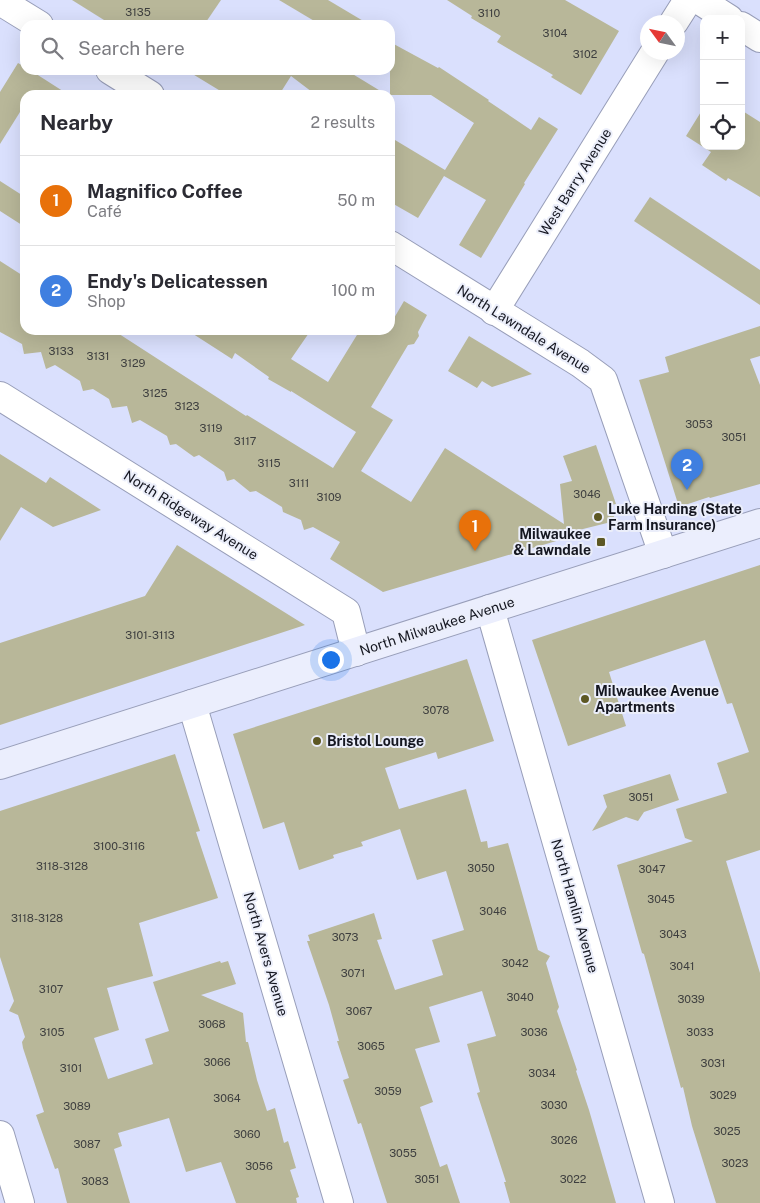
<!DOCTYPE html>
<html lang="en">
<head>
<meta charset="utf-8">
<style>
  :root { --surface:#fff; --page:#f2f2f3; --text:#2b2b33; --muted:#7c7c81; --line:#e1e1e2; --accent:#5d5824 }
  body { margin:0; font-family:"Public Sans",sans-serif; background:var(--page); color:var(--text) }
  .controls { position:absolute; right:15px; top:15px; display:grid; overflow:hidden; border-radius:10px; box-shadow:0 5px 20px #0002 }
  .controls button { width:45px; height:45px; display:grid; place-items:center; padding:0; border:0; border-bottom:1px solid var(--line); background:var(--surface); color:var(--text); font:25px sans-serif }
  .compass { position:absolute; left:640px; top:15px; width:45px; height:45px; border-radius:50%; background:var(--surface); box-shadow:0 5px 20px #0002; rotate:303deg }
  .you { position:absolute; left:330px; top:659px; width:18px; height:18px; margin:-12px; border:4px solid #fff; border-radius:50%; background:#1a73e8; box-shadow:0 0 0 8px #1a73e833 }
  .badge { display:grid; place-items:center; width:32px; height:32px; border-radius:50%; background:var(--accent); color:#fff; font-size:16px; font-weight:700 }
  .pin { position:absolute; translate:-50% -41px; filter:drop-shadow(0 1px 2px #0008) }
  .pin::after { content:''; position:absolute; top:26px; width:18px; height:15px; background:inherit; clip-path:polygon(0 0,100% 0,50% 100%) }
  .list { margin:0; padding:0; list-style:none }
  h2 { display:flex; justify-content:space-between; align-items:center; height:65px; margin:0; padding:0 20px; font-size:21px }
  h2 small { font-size:16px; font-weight:400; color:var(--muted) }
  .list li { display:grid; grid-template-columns:32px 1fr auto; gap:15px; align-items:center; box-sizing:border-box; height:90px; padding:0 20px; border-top:1px solid var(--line) }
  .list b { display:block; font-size:19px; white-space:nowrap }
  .list p { margin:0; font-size:16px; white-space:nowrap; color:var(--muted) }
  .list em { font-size:16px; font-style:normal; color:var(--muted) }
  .icon { flex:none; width:28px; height:28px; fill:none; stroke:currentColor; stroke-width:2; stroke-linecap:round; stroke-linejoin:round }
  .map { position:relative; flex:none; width:760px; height:1203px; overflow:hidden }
  .search { position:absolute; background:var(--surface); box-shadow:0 5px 20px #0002; left:20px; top:20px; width:375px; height:55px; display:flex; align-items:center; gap:12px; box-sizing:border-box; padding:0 18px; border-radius:15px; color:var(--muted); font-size:19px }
  .panel { position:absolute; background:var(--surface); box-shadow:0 5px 20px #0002; left:20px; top:90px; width:375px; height:245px; border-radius:15px }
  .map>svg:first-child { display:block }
  .building { fill:#b8b799 }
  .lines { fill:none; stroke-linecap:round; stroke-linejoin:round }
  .street-casing { stroke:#989eb9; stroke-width:30 }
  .secondary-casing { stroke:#989eb9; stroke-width:30 }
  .street { stroke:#fff; stroke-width:28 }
  .secondary { stroke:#ebeefd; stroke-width:28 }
  .poi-dot { fill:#5d5824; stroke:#ebeefa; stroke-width:2 }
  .labels { text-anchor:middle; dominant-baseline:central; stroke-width:4; stroke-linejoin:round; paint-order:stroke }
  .number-label { font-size:11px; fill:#3e3f3f }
  .street-label { font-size:14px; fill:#151721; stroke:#ebeefa }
  .poi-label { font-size:14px; font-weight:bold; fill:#151721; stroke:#ebeefa; text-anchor:start }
</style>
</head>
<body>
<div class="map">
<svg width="760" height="1203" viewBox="0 0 760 1203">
  <rect width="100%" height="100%" fill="#dae0fd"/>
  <g class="building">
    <path d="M 72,0 L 221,0 L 204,25 L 112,25 Z"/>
    <path d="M 279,0 L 328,0 L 370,25 L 321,25 Z"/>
    <path d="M 447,0 L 565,0 L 619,31 L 581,95 L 551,77 L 553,75 L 497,42 L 501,36 L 471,18 L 472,16 Z"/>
    <path d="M 390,42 L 438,68 L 439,67 L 489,100 L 488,101 L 531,130 L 539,117 L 558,129 L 524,183 L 525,184 L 481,258 L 459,245 L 486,200 L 444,176 L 418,218 L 390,202 L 390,137 L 445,170 L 474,123 L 431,95 L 390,95 Z"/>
    <path d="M 18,63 L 25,67 L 25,70 L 30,70 L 69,95 L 25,95 L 25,104 L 0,144 L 0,92 Z"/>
    <path d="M 186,70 L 346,70 L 387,95 L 316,95 L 291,76 L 279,95 L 227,95 Z"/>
    <path d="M 704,107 L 704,146 L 741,146 L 741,110 L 760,122 L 760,197 L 728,178 L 726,181 L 702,165 L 711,152 L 686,136 Z"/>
    <path d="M 0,181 L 25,197 L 25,227 L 0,211 Z"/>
    <path d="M 650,197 L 760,270 L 760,305 L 634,221 Z"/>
    <path d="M 0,261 L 25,277 L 25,330 L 113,330 L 246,416 L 247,415 L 333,468 L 356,432 L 291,391 L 291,392 L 268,379 L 269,377 L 235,353 L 232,359 L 187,330 L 311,330 L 291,359 L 328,382 L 360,330 L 390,330 L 390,325 L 404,301 L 427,315 L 418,332 L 419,336 L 414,344 L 408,345 L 371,407 L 393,420 L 361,471 L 411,502 L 445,448 L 564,524 L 560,484 L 572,481 L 563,456 L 596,445 L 616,504 L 611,505 L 615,521 L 575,531 L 580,534 L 383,592 L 330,559 L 340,542 L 313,527 L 304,530 L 301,520 L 283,512 L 282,507 L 256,491 L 250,492 L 234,479 L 227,481 L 224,472 L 199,455 L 194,457 L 176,444 L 170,445 L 167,436 L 140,420 L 132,423 L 127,406 L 112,408 L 109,399 L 93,389 L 83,391 L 80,381 L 55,365 L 46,369 L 41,352 L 24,354 L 22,344 L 0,332 Z"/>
    <path d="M 760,326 L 760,356 L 750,359 L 760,385 L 760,484 L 710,498 L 709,497 L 679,507 L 639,380 L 669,372 L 665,357 Z"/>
    <path d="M 469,336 L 532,374 L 492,387 L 482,381 L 477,388 L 448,371 Z"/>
    <path d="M 0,454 L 46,483 L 50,477 L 101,510 L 53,527 L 21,507 L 0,541 Z"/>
    <path d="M 177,545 L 305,625 L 0,725 L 0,643 L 145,596 Z"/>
    <path d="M 760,565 L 760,850 L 726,861 L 760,973 L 760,1203 L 716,1203 L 692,1126 L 683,1087 L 681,1088 L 644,954 L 642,953 L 617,865 L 693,841 L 685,838 L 676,809 L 727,793 L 717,763 L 749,752 L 732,703 L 727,704 L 705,640 L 609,672 L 626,726 L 568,746 L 532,640 Z"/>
    <path d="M 467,659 L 494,741 L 438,759 L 436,752 L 385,768 L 399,809 L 466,789 L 481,842 L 487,841 L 488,848 L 508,843 L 538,950 L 550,956 L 546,963 L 559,1007 L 557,1011 L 577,1070 L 576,1071 L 589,1110 L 616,1203 L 510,1203 L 504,1182 L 506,1182 L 477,1093 L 480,1092 L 467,1044 L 496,1036 L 482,991 L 429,1007 L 440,1042 L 415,1049 L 433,1102 L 420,1107 L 440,1167 L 447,1164 L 460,1203 L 387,1203 L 361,1123 L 358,1124 L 343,1080 L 349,1078 L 337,1041 L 339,1041 L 329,1005 L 307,941 L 310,941 L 308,935 L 374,913 L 382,939 L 377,940 L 395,990 L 443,975 L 432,940 L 464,930 L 446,871 L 417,880 L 400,829 L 361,842 L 363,846 L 333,855 L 334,858 L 299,870 L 284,822 L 263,829 L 233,734 Z"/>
    <path d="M 175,754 L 200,831 L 196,832 L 218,898 L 139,923 L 153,976 L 107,988 L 119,1030 L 94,1038 L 108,1079 L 153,1064 L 145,1039 L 169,1031 L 153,982 L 220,961 L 221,963 L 228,961 L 236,984 L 201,995 L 243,1013 L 246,1042 L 248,1042 L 257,1080 L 267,1111 L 275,1108 L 284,1143 L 288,1141 L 296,1168 L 290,1170 L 299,1197 L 296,1198 L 297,1203 L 236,1203 L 221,1162 L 186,1172 L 169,1118 L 118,1133 L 122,1146 L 114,1149 L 130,1203 L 67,1203 L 58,1168 L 55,1169 L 36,1115 L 44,1112 L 23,1048 L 22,1042 L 25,1037 L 18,1015 L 9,1011 L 14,1001 L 0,957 L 0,811 Z"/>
    <path d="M 670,774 L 679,800 L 644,812 L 638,821 L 626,817 L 592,831 L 607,807 L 603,795 Z"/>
  </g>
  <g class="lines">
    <defs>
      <g id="street">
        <path d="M 699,0 L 729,19"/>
        <path d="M 0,1 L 39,25"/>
        <path d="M 674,22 L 688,0"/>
        <path d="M 741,26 L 760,38"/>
        <path d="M 110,70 L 150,95"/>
        <path d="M 390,245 L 580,363 L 603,380 L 663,554"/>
        <path d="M 494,311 L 655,52"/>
        <path d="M 0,396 L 346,612 L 356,652"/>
        <path d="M 490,609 L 660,1203"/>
        <path d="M 192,704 L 339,1203"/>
        <path d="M 0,1135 L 20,1203"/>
      </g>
      <path id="secondary" d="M 0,765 L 760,523"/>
    </defs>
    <use href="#street" class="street-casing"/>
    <use href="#secondary" class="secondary-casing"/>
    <use href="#street" class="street"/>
    <use href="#secondary" class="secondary"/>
  </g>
  <g class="poi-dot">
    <circle cx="598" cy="517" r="5"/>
    <rect x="596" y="537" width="10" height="10" rx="2.5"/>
    <circle cx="585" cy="699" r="5"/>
    <circle cx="317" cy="741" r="5"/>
  </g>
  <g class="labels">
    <g class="number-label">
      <text x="138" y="12">3135</text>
      <text x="489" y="13">3110</text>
      <text x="555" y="33">3104</text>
      <text x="585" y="54">3102</text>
      <text x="61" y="351">3133</text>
      <text x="98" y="356">3131</text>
      <text x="133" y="363">3129</text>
      <text x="155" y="393">3125</text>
      <text x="187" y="406">3123</text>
      <text x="699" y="424">3053</text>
      <text x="211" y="428">3119</text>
      <text x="734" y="437">3051</text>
      <text x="245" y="441">3117</text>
      <text x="269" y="463">3115</text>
      <text x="299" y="483">3111</text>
      <text x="587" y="494">3046</text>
      <text x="329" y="497">3109</text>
      <text x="150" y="635">3101-3113</text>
      <text x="436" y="710">3078</text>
      <text x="641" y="797">3051</text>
      <text x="119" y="846">3100-3116</text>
      <text x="62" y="866">3118-3128</text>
      <text x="481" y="868">3050</text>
      <text x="652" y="869">3047</text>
      <text x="661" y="899">3045</text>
      <text x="493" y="911">3046</text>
      <text x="37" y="918">3118-3128</text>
      <text x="673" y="934">3043</text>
      <text x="345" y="937">3073</text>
      <text x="515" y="963">3042</text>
      <text x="682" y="966">3041</text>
      <text x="353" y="973">3071</text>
      <text x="51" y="989">3107</text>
      <text x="520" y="997">3040</text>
      <text x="691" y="999">3039</text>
      <text x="359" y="1011">3067</text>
      <text x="212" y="1024">3068</text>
      <text x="52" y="1032">3105</text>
      <text x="534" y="1032">3036</text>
      <text x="700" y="1032">3033</text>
      <text x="371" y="1046">3065</text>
      <text x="217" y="1062">3066</text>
      <text x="713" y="1063">3031</text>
      <text x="71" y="1068">3101</text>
      <text x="542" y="1073">3034</text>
      <text x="388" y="1091">3059</text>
      <text x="723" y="1095">3029</text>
      <text x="227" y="1098">3064</text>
      <text x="554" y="1105">3030</text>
      <text x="77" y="1106">3089</text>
      <text x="727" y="1131">3025</text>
      <text x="247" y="1134">3060</text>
      <text x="564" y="1140">3026</text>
      <text x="87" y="1144">3087</text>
      <text x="403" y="1153">3055</text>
      <text x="735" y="1163">3023</text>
      <text x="259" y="1166">3056</text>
      <text x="427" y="1179">3051</text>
      <text x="573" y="1179">3022</text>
      <text x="95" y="1181">3083</text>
    </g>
    <g class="street-label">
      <text transform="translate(575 182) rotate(-58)">West Barry Avenue</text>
      <text transform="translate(524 329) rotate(32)">North Lawndale Avenue</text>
      <text transform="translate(191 515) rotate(32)">North Ridgeway Avenue</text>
      <text transform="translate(437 626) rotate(-18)">North Milwaukee Avenue</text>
      <text transform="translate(575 906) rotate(74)">North Hamlin Avenue</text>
      <text transform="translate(266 954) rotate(74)">North Avers Avenue</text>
    </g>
    <g class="poi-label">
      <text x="608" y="509">Luke Harding (State<tspan x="608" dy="16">Farm Insurance)</tspan></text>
      <text x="591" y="534" text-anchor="end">Milwaukee<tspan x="591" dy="16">&amp; Lawndale</tspan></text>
      <text x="595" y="691">Milwaukee Avenue<tspan x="595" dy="16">Apartments</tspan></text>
      <text x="327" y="741">Bristol Lounge</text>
    </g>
  </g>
</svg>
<div class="controls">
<button>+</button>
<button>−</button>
<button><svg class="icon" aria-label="locate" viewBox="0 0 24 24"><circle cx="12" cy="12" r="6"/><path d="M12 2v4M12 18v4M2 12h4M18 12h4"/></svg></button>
</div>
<svg class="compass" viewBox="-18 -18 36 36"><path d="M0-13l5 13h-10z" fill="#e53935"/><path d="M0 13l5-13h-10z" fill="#7c7c81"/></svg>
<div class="you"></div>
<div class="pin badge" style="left:475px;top:551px;background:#e8710a">1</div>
<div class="pin badge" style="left:687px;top:490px;background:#3f7fe0">2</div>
<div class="search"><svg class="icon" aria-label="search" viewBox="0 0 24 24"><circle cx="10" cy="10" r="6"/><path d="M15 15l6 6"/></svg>Search here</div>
<section class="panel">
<h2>Nearby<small>2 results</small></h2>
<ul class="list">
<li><span class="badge" style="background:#e8710a">1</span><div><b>Magnifico Coffee</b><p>Café</p></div><em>50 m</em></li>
<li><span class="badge" style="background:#3f7fe0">2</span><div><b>Endy's Delicatessen</b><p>Shop</p></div><em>100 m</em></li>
</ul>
</section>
</div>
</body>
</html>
